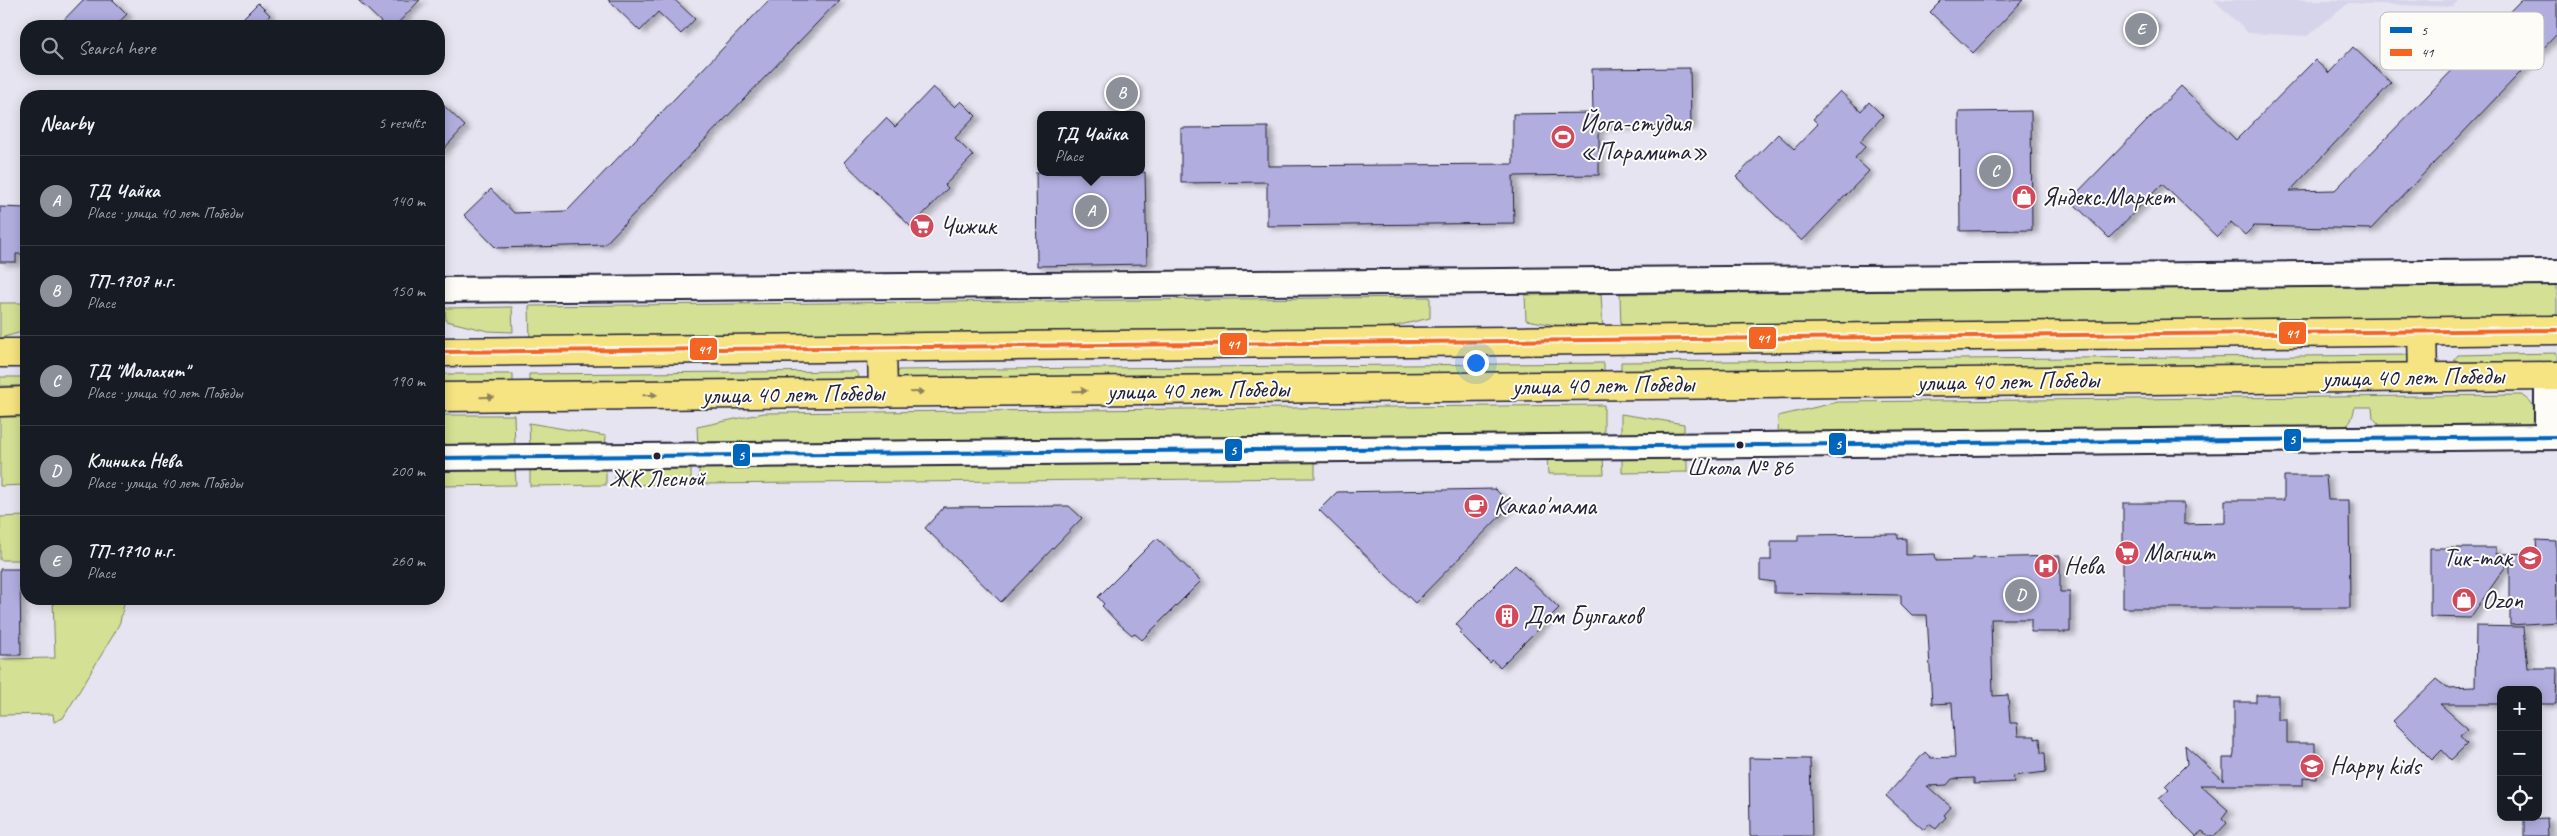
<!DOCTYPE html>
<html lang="en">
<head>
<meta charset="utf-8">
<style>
  :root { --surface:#171b24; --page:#242831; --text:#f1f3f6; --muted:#9ea1a6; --line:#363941; --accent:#8c9099 }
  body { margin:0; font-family:Caveat,sans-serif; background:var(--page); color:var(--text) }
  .controls { position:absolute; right:15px; bottom:15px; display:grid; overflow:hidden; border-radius:10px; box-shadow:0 2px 12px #0003 }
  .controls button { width:45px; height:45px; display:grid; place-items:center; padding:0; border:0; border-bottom:1px solid var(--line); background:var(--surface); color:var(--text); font:25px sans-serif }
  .you { position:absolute; left:1475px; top:362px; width:18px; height:18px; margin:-12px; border:4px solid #fff; border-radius:50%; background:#1a73e8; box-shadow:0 0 0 8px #1a73e833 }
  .badge { display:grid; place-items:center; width:32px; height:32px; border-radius:50%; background:var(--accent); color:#fff; font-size:16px; font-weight:700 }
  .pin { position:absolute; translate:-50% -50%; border:2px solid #fff; box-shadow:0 1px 5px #0006 }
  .popup { position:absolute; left:1037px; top:111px; width:108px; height:65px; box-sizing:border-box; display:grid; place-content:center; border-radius:10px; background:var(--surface); filter:drop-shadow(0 1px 4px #0005); font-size:16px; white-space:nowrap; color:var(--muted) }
  .popup b { font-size:19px; color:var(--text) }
  .popup::after { content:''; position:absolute; left:50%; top:100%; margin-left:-10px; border:10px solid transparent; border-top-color:var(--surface) }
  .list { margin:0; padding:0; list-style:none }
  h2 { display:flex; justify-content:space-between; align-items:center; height:65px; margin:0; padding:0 20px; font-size:21px }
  h2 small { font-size:16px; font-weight:400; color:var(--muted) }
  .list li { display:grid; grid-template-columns:32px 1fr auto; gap:15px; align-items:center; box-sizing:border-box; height:90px; padding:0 20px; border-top:1px solid var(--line) }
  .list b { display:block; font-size:19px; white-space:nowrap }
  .list p { margin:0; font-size:16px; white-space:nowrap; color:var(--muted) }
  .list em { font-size:16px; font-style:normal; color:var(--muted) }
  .icon { flex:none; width:28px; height:28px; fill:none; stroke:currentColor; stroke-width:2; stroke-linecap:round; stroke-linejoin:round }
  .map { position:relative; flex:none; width:2557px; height:836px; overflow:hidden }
  .search { position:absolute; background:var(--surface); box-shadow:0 2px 12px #0003; left:20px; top:20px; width:425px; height:55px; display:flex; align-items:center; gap:12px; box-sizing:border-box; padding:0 18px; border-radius:20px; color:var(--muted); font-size:19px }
  .panel { position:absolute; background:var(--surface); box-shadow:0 2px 12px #0003; left:20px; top:90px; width:425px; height:515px; border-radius:20px }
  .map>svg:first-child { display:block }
  .built { fill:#d6d4eb }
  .green { fill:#d4e093; stroke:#7b8167 }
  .building { fill:#b1adde; stroke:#22223b; filter:url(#shadow) }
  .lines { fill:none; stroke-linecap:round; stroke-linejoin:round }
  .minor-casing { stroke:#22223b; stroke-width:28 }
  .major-casing { stroke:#22223b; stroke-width:31 }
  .minor { stroke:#fdfcf7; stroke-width:24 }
  .major { stroke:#f6e381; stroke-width:28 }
  .bus-1-casing { stroke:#fdfcf7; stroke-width:8 }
  .bus-2-casing { stroke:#fdfcf7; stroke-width:8 }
  .bus-1 { stroke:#0065bd; stroke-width:4 }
  .bus-2 { stroke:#f26522; stroke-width:4 }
  .oneway { fill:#8c825e }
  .bus-dot { fill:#22223b; stroke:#fdfcf7; stroke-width:2 }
  .labels { text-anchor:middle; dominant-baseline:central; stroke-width:4; stroke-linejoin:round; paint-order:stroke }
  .bus-label { font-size:24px; fill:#22223b; stroke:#fdfcf7 }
  .poi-label { font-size:25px; fill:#22223b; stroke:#fdfcf7; text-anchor:start }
  .street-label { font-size:25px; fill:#22223b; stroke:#fdfcf7 }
  .key { fill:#fdfcf7; stroke:#bbbbbf; stroke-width:1 }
  .key-label { font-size:14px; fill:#22223b }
  .line-badge { stroke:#fdfcf7; stroke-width:2 }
  .badge-label { font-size:14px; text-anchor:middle; font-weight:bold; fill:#fff }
</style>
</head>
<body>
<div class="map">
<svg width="2557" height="836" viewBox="0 0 2557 836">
  <defs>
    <filter id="shadow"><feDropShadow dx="5.5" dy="3" stdDeviation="2.5" flood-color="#0004"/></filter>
  </defs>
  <rect width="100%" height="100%" fill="#e6e4f0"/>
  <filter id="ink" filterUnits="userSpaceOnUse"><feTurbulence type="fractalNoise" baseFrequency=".02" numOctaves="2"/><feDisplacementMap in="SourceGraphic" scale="10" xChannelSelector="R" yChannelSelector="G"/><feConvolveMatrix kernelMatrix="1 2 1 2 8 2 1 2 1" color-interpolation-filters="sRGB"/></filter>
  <g filter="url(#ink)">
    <path class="built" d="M 2214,0 L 2459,0 L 2452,7 L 2349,3 L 2307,36 L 2248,33 Z"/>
    <g class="green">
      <path d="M 2557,285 L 2557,320 L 1621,329 L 1620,294 Z"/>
      <path d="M 1601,294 L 1603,329 L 1578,329 L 1526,320 L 1525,295 Z"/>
      <path d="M 1430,297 L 1430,318 L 1378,330 L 530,342 L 529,306 Z"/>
      <path d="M 0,303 L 26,303 L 26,331 L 0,338 Z"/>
      <path d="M 512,307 L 513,332 L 488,331 L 446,321 L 445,308 Z"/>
      <path d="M 2557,353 L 2557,362 L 2458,363 L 2454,360 L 2458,355 Z"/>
      <path d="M 2413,355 L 2412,364 L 1621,372 L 1621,362 Z"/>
      <path d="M 1604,363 L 1604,373 L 898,379 L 895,377 L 899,370 Z"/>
      <path d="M 855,371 L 859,376 L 856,380 L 529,385 L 529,374 Z"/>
      <rect x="439" y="374" width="74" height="10"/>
      <rect x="0" y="377" width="26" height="9"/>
      <path d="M 2521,395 C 2536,401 2541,419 2525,428 L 2382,427 L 2373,418 L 2372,407 L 2355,407 C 2352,418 2352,424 2341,429 L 1777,433 L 1778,416 L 1838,402 Z"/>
      <path d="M 1604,405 L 1604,436 L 698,446 L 697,427 L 764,413 Z"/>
      <path d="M 1621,414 L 1684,424 L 1684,436 L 1621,436 Z"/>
      <path d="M 439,415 L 514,415 L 515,449 L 439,449 Z"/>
      <path d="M 0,417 L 26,417 L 26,485 L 0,486 Z"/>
      <path d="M 529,423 L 606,436 L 605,447 L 530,447 Z"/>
      <path d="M 1622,455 L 1687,455 L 1687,472 L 1622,473 Z"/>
      <path d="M 1547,457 L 1603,457 L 1604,474 L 1548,474 Z"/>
      <path d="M 1315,461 L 1315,478 L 699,484 L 699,467 Z"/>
      <path d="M 691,467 L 691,484 L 615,485 L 615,468 Z"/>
      <path d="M 439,468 L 515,468 L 516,485 L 439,486 Z"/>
      <path d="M 606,468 L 606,485 L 530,486 L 530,469 Z"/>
      <path d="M 26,516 L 26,553 L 19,560 L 0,560 L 0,517 Z"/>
      <path d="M 53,599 L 125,599 L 120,622 L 114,634 L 63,718 L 54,722 L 53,714 L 0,715 L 0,659 L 55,658 Z"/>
    </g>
    <g class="building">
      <path d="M 83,0 L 113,0 L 127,14 L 115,26 L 58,26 Z"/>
      <path d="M 358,0 L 420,0 L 395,26 L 385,26 Z"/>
      <path d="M 608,0 L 675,0 L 695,19 L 681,34 L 658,12 L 640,31 Z"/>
      <path d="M 769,0 L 839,0 L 604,245 L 496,248 L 464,215 L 491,189 L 514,213 L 567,211 Z"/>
      <path d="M 1942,0 L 2023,0 L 1973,53 L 1930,12 Z"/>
      <path d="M 2521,0 L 2557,0 L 2557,34 L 2371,229 L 2254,226 L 2245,235 L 2231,222 L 2217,237 L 2162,184 L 2109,238 L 2070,200 L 2181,86 L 2236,140 L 2315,60 L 2329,73 L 2353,47 L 2391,83 L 2290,191 L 2335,190 Z"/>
      <path d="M 258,3 L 270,15 L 259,26 L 235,26 Z"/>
      <path d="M 2145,13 L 2157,25 L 2137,45 L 2125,33 Z"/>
      <path d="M 1690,68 L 1691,126 L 1599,127 L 1599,175 L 1513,176 L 1514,223 L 1267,226 L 1267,182 L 1181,183 L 1181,128 L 1268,127 L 1268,166 L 1513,164 L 1513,114 L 1593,113 L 1592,69 Z"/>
      <rect x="1108" y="85" width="28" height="17"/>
      <path d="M 933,87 L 955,107 L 961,101 L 976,116 L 955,138 L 973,156 L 945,185 L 948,188 L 911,227 L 844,162 L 886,118 L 895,127 Z"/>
      <path d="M 1840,91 L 1861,111 L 1869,102 L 1883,116 L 1860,141 L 1866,146 L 1855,158 L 1869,171 L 1802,241 L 1736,177 L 1778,134 L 1794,149 L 1818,124 L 1813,119 Z"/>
      <path d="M 439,101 L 465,126 L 439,154 Z"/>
      <path d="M 2031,111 L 2032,230 L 1960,231 L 1959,112 Z"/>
      <path d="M 1036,172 L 1145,172 L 1147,264 L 1037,266 Z"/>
      <path d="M 0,207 L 26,208 L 26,254 L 16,254 L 16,262 L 0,262 Z"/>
      <path d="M 2284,476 L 2326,476 L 2328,500 L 2349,500 L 2350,608 L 2123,608 L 2123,503 L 2184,503 L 2184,524 L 2225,523 L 2225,500 L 2284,500 Z"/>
      <path d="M 1495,489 L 1511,505 L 1415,603 L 1319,510 L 1337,492 Z"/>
      <path d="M 1069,506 L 1082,518 L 1001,602 L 925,528 L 944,507 Z"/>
      <path d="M 1898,534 L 1898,539 L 1906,538 L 1906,555 L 1935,554 L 1936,561 L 1972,560 L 1972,558 L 2060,556 L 2060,592 L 2070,592 L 2070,632 L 2031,632 L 2031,619 L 1991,619 L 1993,696 L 2008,695 L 2010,723 L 2017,723 L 2018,736 L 2035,736 L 2035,739 L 2040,738 L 2041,753 L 2045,753 L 2046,772 L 2013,776 L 2014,782 L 1974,784 L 1974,778 L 1952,779 L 1947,785 L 1927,786 L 1951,807 L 1944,815 L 1946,817 L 1936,829 L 1929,824 L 1924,830 L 1886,796 L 1925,752 L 1931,758 L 1955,757 L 1952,703 L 1932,704 L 1927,615 L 1912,615 L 1901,604 L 1901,595 L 1774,593 L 1774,582 L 1760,580 L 1760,560 L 1771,560 L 1771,541 L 1798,541 L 1798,535 Z"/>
      <path d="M 1157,538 L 1201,581 L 1142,640 L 1134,633 L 1132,635 L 1117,622 L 1102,606 L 1104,604 L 1098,597 Z"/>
      <path d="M 2536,540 L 2556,541 L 2557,622 L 2510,625 L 2510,560 L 2470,618 L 2430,617 L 2430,548 L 2496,548 L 2496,554 L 2537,553 Z"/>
      <path d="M 1515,565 L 1559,608 L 1500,667 L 1492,660 L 1490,663 L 1460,633 L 1462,631 L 1456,624 Z"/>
      <path d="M 0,569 L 20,569 L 21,655 L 0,655 Z"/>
      <path d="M 2476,626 L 2524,627 L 2528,668 L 2557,668 L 2556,704 L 2538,704 L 2538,690 L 2501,690 L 2501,704 L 2440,704 L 2468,729 L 2460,736 L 2467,744 L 2451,760 L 2442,750 L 2432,760 L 2393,721 L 2436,679 L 2447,688 L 2475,687 Z"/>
      <path d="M 2256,695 L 2278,695 L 2278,720 L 2287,720 L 2287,743 L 2315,743 L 2315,755 L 2322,755 L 2322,772 L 2316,773 L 2316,779 L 2303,778 L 2303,785 L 2200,785 L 2228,810 L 2222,818 L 2227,823 L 2215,836 L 2209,836 L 2202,831 L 2196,836 L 2159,799 L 2169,790 L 2165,786 L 2187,764 L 2185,745 L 2223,780 L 2223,758 L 2233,758 L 2234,754 L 2234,702 L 2256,702 Z"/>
      <path d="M 1749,758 L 1810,759 L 1812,836 L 1750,836 Z"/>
      <path d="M 2547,818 L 2548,836 L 2524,836 L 2524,819 Z"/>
    </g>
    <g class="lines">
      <defs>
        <g id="minor">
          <path d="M 439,290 L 2557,272"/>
          <path d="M 2547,437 L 2547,376"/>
          <path d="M 439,458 L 2557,437"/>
        </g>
        <g id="major">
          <path d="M 2422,331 L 2423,377"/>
          <path d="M 882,348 L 883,393"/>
          <path d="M 439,352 L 2557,330"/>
          <path d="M 0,353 L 26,353"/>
          <path d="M 439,397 L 2557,376"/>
          <path d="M 0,402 L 26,401"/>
        </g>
      </defs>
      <use href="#minor" class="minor-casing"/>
      <use href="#major" class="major-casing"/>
      <use href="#minor" class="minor"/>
      <use href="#major" class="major"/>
      <defs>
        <path id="bus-1" d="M 439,458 L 2557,437"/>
        <path id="bus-2" d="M 439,352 L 2557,330"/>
      </defs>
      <use href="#bus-1" class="bus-1-casing"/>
      <use href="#bus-2" class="bus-2-casing"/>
      <use href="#bus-1" class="bus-1"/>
      <use href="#bus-2" class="bus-2"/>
    </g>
    <defs><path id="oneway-solid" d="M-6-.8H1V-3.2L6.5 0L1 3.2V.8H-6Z" transform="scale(1.25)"/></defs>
    <g class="oneway">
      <use href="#oneway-solid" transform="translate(1080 391) rotate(-1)"/>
      <use href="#oneway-solid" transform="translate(917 392) rotate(-1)"/>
      <use href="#oneway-solid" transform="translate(650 395) rotate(-1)"/>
      <use href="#oneway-solid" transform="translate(487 397) rotate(-1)"/>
    </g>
  </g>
  <defs>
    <symbol id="stadium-disc" viewBox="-11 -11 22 22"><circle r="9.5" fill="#d1495b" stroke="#fdfcf7"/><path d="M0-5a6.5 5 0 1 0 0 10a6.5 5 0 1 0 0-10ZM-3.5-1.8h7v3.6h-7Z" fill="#fff"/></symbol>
    <symbol id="shop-disc" viewBox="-11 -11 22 22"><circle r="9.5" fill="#d1495b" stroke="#fdfcf7"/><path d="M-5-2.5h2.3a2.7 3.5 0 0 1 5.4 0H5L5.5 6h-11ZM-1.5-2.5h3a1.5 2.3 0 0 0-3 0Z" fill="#fff"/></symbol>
    <symbol id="supermarket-disc" viewBox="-11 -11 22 22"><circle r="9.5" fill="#d1495b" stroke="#fdfcf7"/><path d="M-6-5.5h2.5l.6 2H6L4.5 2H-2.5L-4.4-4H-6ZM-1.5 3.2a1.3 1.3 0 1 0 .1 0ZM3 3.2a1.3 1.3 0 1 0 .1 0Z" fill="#fff"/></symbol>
    <symbol id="cafe-disc" viewBox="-11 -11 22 22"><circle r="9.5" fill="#d1495b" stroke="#fdfcf7"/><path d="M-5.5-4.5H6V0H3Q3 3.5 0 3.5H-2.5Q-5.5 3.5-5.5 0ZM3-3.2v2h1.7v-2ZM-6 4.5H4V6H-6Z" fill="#fff"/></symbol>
    <symbol id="school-disc" viewBox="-11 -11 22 22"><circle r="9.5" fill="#d1495b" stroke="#fdfcf7"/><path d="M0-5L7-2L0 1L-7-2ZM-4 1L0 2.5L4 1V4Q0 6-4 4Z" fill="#fff"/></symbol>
    <symbol id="hospital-disc" viewBox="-11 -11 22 22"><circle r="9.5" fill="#d1495b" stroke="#fdfcf7"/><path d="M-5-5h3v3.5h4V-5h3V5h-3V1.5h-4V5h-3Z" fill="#fff"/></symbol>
    <symbol id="building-disc" viewBox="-11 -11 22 22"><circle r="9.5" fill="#d1495b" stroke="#fdfcf7"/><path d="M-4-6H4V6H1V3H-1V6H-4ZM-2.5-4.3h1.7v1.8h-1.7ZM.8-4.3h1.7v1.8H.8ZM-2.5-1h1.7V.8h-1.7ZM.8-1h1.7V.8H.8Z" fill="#fff"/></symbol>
  </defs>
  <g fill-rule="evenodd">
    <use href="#stadium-disc" x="1549" y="123" width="28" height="28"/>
    <use href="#shop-disc" x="2010" y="183" width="28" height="28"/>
    <use href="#supermarket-disc" x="908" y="212" width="28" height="28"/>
    <use href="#cafe-disc" x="1462" y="492" width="28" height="28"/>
    <use href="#supermarket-disc" x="2113" y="539" width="28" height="28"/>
    <use href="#school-disc" x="2516" y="544" width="28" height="28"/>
    <use href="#hospital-disc" x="2032" y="552" width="28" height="28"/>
    <use href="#shop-disc" x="2450" y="586" width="28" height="28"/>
    <use href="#building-disc" x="1493" y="602" width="28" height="28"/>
    <use href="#school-disc" x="2298" y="752" width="28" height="28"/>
  </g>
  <g class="bus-dot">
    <circle cx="1740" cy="445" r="4.5"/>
    <circle cx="657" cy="456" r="4.5"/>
  </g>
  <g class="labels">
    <g class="bus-label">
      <text x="1740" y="467">Школа № 86</text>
      <text x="657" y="478">ЖК Лесной</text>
    </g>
    <g class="poi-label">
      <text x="1580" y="123">Йога-студия<tspan x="1580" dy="29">«Парамита»</tspan></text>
      <text x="2042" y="197">Яндекс.Маркет</text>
      <text x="940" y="226">Чижик</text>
      <text x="1494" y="506">Какао'мама</text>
      <text x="2144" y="553">Магнит</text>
      <text x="2512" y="558" text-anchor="end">Тик-так</text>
      <text x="2064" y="566">Нева</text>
      <text x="2482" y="600">Ozon</text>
      <text x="1524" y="616">Дом Булгаков</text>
      <text x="2330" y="766">Happy kids</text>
    </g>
    <g class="street-label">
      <text transform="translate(2413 377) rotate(-1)">улица 40 лет Победы</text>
      <text transform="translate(2008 381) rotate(-1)">улица 40 лет Победы</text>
      <text transform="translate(1603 385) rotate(-1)">улица 40 лет Победы</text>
      <text transform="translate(1198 390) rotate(-1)">улица 40 лет Победы</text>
      <text transform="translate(793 394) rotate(-1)">улица 40 лет Победы</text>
    </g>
  </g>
  <rect x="2380" y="12" width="164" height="58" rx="8" class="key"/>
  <rect x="2390" y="27" width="22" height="6" fill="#0065bd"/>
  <rect x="2390" y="49" width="22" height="7" fill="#f26522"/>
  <g class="key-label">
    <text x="2421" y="35">5</text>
    <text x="2421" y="57">41</text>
  </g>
  <g class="line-badge">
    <rect x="2278" y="321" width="29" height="24" rx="5" fill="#f26522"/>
    <rect x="1748" y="326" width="29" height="24" rx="5" fill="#f26522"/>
    <rect x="1219" y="332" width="29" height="24" rx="5" fill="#f26522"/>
    <rect x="689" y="337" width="29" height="24" rx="5" fill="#f26522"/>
    <rect x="2283" y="428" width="19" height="24" rx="5" fill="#0065bd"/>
    <rect x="1828" y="432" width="19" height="24" rx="5" fill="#0065bd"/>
    <rect x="1224" y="438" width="19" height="24" rx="5" fill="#0065bd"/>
    <rect x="732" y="443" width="19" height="24" rx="5" fill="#0065bd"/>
  </g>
  <g class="badge-label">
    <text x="2292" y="338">41</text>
    <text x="1763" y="343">41</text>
    <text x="1233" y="349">41</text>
    <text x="704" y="354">41</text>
    <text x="2292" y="444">5</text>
    <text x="1838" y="449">5</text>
    <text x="1233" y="455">5</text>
    <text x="741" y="460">5</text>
  </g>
</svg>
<div class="controls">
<button>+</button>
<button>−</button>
<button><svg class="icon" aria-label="locate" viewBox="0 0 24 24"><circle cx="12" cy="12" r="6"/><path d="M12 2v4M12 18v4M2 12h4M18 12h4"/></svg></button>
</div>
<div class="you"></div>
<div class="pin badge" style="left:1091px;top:211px">A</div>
<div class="popup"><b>ТД Чайка</b>Place</div>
<div class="pin badge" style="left:1122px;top:93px">B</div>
<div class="pin badge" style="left:1995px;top:171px">C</div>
<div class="pin badge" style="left:2021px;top:595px">D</div>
<div class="pin badge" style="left:2141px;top:29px">E</div>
<div class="search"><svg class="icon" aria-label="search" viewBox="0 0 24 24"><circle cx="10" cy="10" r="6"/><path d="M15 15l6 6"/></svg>Search here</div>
<section class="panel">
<h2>Nearby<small>5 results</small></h2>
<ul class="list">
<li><span class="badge">A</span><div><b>ТД Чайка</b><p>Place · улица 40 лет Победы</p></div><em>140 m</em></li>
<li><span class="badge">B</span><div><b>ТП-1707 н.г.</b><p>Place</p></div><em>150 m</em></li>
<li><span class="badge">C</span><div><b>ТД &quot;Малахит&quot;</b><p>Place · улица 40 лет Победы</p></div><em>190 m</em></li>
<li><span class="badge">D</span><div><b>Клиника Нева</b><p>Place · улица 40 лет Победы</p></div><em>200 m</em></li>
<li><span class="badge">E</span><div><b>ТП-1710 н.г.</b><p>Place</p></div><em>260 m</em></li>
</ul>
</section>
</div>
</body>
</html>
